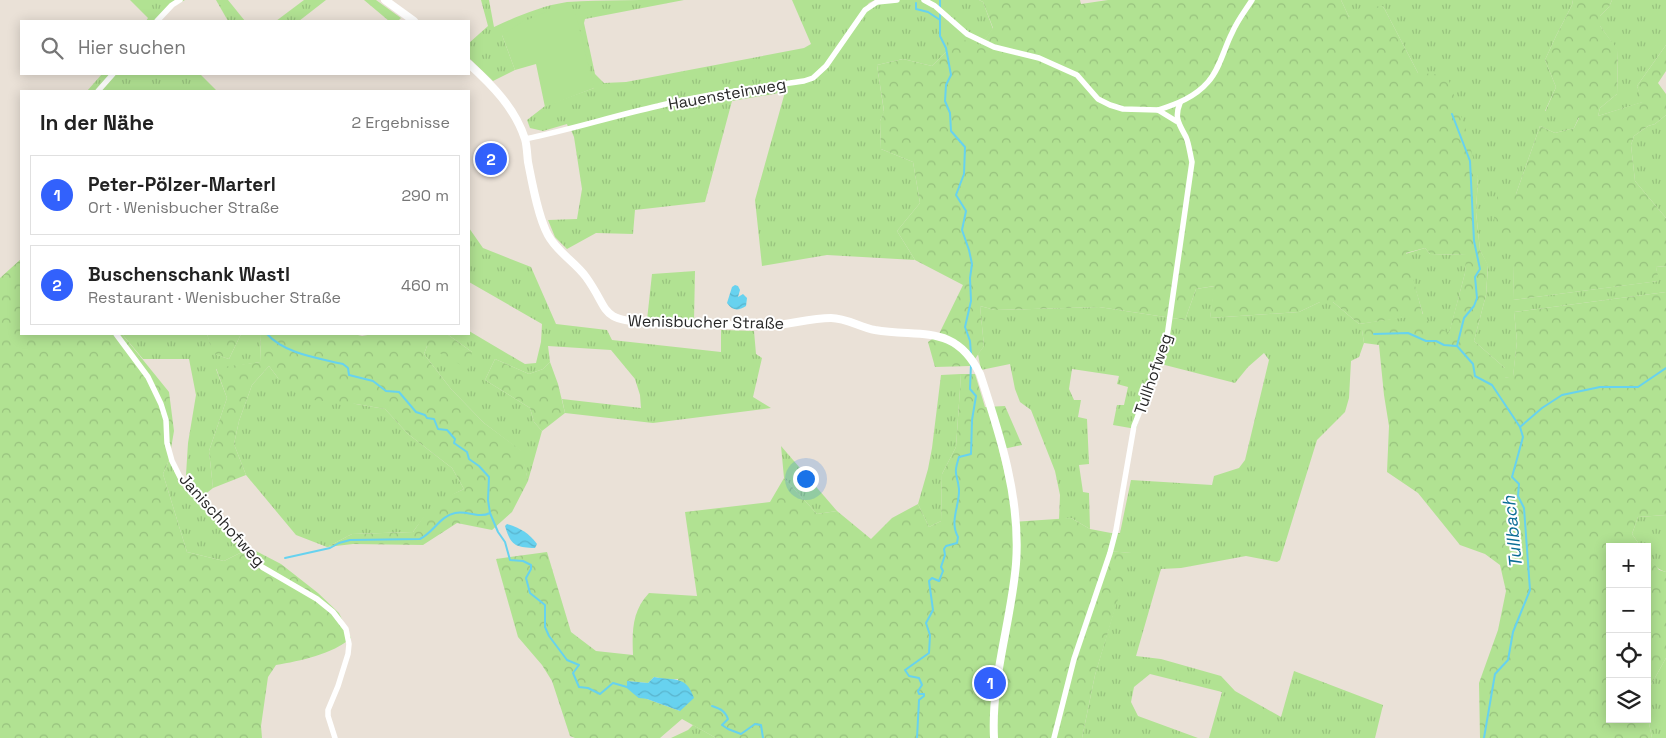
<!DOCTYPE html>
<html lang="de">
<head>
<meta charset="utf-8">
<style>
  :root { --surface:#fff; --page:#f6f6f6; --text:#222; --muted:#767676; --line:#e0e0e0; --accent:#3261fc }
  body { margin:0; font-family:"Space Grotesk",sans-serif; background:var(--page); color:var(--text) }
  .controls { position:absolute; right:15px; bottom:15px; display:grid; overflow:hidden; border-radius:0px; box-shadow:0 2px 12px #0003 }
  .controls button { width:45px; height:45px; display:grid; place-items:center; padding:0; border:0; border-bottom:1px solid var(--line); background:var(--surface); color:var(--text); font:25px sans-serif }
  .you { position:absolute; left:805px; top:478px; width:18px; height:18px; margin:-12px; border:4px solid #fff; border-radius:50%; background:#1a73e8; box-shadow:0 0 0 8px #1a73e833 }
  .badge { display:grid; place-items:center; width:32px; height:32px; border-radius:50%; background:var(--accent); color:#fff; font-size:16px; font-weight:700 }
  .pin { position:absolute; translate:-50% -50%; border:2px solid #fff; box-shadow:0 1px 5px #0006 }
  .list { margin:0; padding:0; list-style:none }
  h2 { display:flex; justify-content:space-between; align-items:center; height:65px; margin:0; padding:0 20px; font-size:21px }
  h2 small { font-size:16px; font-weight:400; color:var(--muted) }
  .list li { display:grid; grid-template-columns:32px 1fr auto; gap:15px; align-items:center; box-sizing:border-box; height:80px; margin:0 10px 10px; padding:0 10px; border:1px solid var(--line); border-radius:0px }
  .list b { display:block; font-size:19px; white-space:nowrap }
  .list p { margin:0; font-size:16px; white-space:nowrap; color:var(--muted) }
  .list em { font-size:16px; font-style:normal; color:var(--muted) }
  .icon { flex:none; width:28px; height:28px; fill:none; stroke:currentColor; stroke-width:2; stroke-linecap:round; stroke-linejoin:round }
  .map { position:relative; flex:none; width:1666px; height:738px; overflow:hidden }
  .search { position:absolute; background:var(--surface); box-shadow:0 2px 12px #0003; left:20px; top:20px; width:450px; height:55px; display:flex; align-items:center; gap:12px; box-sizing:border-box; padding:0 18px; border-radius:0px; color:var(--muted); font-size:19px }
  .panel { position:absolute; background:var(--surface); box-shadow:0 2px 12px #0003; left:20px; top:90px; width:450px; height:245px; border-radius:0px }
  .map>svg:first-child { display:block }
  .grass { fill:url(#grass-tufts) }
  .forest { fill:url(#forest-crowns); fill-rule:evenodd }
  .garden { fill:#b1e292 }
  .water { fill:url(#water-waves) }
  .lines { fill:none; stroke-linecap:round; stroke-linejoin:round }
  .stream { stroke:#67d2ef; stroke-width:2 }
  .minor { stroke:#fff; stroke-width:5.5 }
  .tertiary { stroke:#fff; stroke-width:8 }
  .labels { text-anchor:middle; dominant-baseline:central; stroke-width:4; stroke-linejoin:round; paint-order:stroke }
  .street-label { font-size:16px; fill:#272727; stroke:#fff }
  .water-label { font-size:18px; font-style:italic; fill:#0b6d96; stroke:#fff }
</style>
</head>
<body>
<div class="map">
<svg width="1666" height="738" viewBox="0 0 1666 738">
  <defs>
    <pattern id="grass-tufts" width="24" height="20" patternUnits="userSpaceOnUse" patternTransform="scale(1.25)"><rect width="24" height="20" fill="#b1e292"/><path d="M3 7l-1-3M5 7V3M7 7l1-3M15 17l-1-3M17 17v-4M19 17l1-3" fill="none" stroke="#98c27e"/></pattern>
    <pattern id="forest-crowns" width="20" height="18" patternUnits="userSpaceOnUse" patternTransform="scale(1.25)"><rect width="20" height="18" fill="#b1e292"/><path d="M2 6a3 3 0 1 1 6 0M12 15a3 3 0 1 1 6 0" fill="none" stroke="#98c27e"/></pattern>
    <pattern id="water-waves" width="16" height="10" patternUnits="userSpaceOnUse" patternTransform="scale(1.25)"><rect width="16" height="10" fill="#67d2ef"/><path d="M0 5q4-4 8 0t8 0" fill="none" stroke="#59b4cd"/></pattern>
  </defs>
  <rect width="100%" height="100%" fill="#eae1d7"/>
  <g class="grass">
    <path d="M 130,0 L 185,0 L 174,6 L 160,21 L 146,21 L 148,18 Z"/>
    <path d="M 216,0 L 228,0 L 245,21 L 228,21 Z"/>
    <path d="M 304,0 L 326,0 L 299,21 L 276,21 Z"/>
    <path d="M 364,0 L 376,0 L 401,18 L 399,20 L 401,21 L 389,21 Z"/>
    <path d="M 481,0 L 489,0 L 494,27 C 518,16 541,6 567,2 C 602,0 648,0 684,0 L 585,19 L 584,23 L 595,74 L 604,83 L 626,82 L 804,48 L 811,44 L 792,0 L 875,0 L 869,3 L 865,8 L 887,0 L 979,0 L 983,2 L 993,29 L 981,45 L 947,51 L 932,66 L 903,59 L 877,65 L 884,112 L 880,121 L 881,149 L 913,162 L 920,203 L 897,231 L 915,260 L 827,255 L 762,266 L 755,200 L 785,92 L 732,101 L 705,202 L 635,210 L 633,234 L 596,233 L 567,249 L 555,237 L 548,220 L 577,219 L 582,189 L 574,137 L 571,130 L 569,130 L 567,124 L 543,131 L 530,128 L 527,120 L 545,106 L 594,88 L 502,35 L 515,70 L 493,81 L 469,58 L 469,43 L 488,26 Z"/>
    <path d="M 1341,0 L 1573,0 L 1572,5 L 1556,36 L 1545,60 L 1556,87 L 1545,111 L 1579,117 L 1574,128 L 1555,133 L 1540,126 L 1516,194 L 1513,300 L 1658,281 L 1656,267 L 1666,266 L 1666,292 L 1514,312 L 1517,341 L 1513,377 L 1504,378 L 1505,368 L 1474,341 L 1486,295 L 1488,266 L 1480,250 L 1476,212 L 1478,177 L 1418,73 L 1383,6 L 1349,17 Z"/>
    <path d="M 1612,0 L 1666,0 L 1666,45 L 1637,86 L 1643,102 L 1598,116 L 1600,108 L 1617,94 L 1618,51 L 1600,26 L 1600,16 L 1609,7 Z"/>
    <path d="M 102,74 L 200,74 L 217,91 L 87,91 Z"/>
    <path d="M 1666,115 L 1666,218 L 1635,181 L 1631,145 L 1634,136 L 1648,126 L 1655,124 Z"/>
    <path d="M 469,228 L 483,248 L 531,267 L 556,324 L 607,330 L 612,340 L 721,352 L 721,330 L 754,331 L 756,354 L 762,358 L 753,397 L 771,408 L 653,423 L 565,413 L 562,399 L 641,408 L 640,395 L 635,379 L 611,350 L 548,346 L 550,362 L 543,369 L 529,374 L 495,359 L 485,380 L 530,408 L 534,422 L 542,431 L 528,481 L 521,451 L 484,423 L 451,389 L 424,354 L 427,346 L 472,352 L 447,334 L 469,334 L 469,331 L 525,364 L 536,363 L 541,342 L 542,324 L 469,282 Z"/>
    <path d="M 1425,248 L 1430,254 L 1467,255 L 1465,273 L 1449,334 L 1362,330 L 1364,343 L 1359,357 L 1351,361 L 1349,398 L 1345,412 L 1317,440 L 1280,560 L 1277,562 L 1246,556 L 1181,568 L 1161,569 L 1136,656 L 1161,659 L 1221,676 L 1235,691 L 1281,717 L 1294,671 L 1383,705 L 1375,738 L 1209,738 L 1222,692 L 1150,674 L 1134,687 L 1131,702 L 1138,716 L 1198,738 L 1082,738 L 1095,675 L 1131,553 L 1107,551 L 1111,533 L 1120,533 L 1131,480 L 1212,485 L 1214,476 L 1239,468 L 1245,460 L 1269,360 L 1264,353 L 1248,367 L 1235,383 L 1161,364 L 1144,404 L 1136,429 L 1113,425 L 1117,405 L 1124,405 L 1128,387 L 1117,384 L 1119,376 L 1072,369 L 1069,389 L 1074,400 L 1081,400 L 1078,417 L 1087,419 L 1089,464 L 1079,465 L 1083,492 L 1089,493 L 1090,529 L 1071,518 L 1059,520 L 1060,495 L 1055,471 L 1031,410 L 1020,402 L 1015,389 L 1010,364 L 981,370 L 978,354 L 984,346 L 980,306 L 995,310 L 1099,307 L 1185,320 L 1196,289 L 1215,286 L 1210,318 L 1299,312 L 1320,302 L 1333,302 L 1359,324 L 1423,314 L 1405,254 Z"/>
    <path d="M 695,271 L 694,321 L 647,320 L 652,274 Z"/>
    <path d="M 122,334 L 207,334 L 214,354 L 229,359 L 241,334 L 261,334 L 260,362 L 216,369 L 227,398 L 209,451 L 213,488 L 203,496 L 186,475 L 188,443 L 196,395 L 189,359 L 143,359 Z"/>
    <path d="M 269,366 L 278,378 L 356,404 L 385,409 L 408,434 L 452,468 L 464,489 C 437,502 430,508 413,532 L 352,534 L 327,547 L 296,535 L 246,475 L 234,444 L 239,421 L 252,385 Z"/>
    <path d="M 961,374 L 956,447 L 942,474 L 941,521 L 929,527 L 918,504 L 928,469 L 932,448 L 941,375 Z"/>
    <path d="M 781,446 L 837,511 L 817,514 L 784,478 Z"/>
    <path d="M 169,460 L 182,486 L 244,551 L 224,561 L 187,552 L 163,474 Z"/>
    <path d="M 1666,515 L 1666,572 C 1655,569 1647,558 1647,547 L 1641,547 L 1632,534 L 1638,517 Z"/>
    <path d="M 1666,658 L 1666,738 L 1652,738 L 1647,713 L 1647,692 Z"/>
    <path d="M 693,725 L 716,738 L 671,738 L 688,730 Z"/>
  </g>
  <g class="forest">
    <path d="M 979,0 L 1080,0 L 1081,4 L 1108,0 L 1341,0 L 1349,17 L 1360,8 L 1383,6 L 1418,73 L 1447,75 L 1466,130 L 1478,177 L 1476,212 L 1480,250 L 1488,265 L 1486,295 L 1474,341 L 1505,368 L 1505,378 L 1513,376 L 1517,341 L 1514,312 L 1666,292 L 1666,515 L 1638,517 L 1632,534 L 1641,547 L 1610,547 L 1610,719 L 1647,719 L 1647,713 L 1652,738 L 1480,738 L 1479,683 L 1498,630 L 1506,591 L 1500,565 L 1485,554 L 1460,545 L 1418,493 L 1387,472 L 1389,426 L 1384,395 L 1379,345 L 1364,343 L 1362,330 L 1428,321 L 1449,333 L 1465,273 L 1466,255 L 1430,254 L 1425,248 L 1406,253 L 1423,315 L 1359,324 L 1333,302 L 1320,302 L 1299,312 L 1210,318 L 1214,286 L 1196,289 L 1185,320 L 1099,307 L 995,310 L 980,306 L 984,346 L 970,366 L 935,367 L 928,342 L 939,334 L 963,285 L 915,260 L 897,231 L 920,203 L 913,162 L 881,149 L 880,121 L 884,111 L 877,65 L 903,59 L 932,66 L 947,51 L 950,36 L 981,45 L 993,28 L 983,2 Z"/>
    <path d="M 1573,0 L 1612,0 L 1609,7 L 1600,16 L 1600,26 L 1618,50 L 1617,94 L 1600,108 L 1598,116 L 1642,102 L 1637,86 L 1666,45 L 1666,71 L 1658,83 L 1666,94 L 1666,115 L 1655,124 L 1648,126 L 1634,136 L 1631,145 L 1635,181 L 1666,218 L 1666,266 L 1656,267 L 1659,281 L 1513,300 L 1514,245 L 1495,232 L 1494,212 L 1498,193 L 1516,194 L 1540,126 L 1555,133 L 1574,128 L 1579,118 L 1545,112 L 1556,87 L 1545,60 L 1556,36 L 1572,5 Z"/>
    <path d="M 21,259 L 21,334 L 122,334 L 169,392 L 174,431 L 169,460 L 163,474 L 187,552 L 224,561 L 250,548 L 281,564 L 318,593 L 339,613 L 351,638 C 333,654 300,661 276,665 L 268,677 L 261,726 L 262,738 L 0,738 L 0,278 Z"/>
    <path d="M 207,334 L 241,334 L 229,359 L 213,354 Z"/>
    <path d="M 261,334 L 354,334 L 362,336 L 373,334 L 447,334 L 472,352 L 468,369 L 427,346 L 424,354 L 451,389 L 484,423 L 522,451 L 528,481 L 512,512 L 492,530 L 457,523 L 423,545 L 353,544 L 327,547 L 352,534 L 413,532 L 424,516 L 440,500 L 464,489 L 452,468 L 408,434 L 385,409 L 356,404 L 303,399 L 278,378 L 269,366 L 252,385 L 239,421 L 234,444 L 246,475 L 213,488 L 209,451 L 227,398 L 216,368 L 260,362 Z"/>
    <path d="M 495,359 L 529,374 L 543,369 L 550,362 L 558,384 L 565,413 L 542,431 L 534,422 L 530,408 L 485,380 Z"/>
    <path d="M 961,374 L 975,374 L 985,407 L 1005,406 L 1022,445 L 999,450 L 1009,491 L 1014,522 L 1071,518 L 1090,529 L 1111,533 L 1108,551 L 1132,553 L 1095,675 L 1082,738 L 716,738 L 682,719 L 660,738 L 575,738 L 570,736 L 552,681 L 542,665 L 518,637 L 496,559 L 547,552 L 571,632 L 596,651 L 633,655 C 632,631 632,611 649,593 L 697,596 L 685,512 L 770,502 L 784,478 L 817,514 L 837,511 L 871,539 L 892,518 L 918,504 L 929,527 L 941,521 L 942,474 L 956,447 ZM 654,677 L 665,679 L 678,679 L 680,711 L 636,695 L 627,681 L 648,683 Z"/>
    <path d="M 1647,555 L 1659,570 L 1666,572 L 1666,658 L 1647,692 Z"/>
  </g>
  <path class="garden" d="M 549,11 L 575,11 L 594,88 L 545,107 L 536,64 L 515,70 L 502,35 L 522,22 Z"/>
  <g class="water">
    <path d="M 735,285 L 738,286 L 740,290 L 738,297 L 743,294 L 747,298 L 746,306 C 738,311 733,311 727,303 L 732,287 Z"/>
    <path d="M 507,524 C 520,528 529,533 537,544 L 535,548 C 515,547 511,546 505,526 Z"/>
    <path d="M 654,677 C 675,681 686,675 694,698 L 680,711 L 636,695 L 627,687 L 627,681 L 648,683 Z"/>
  </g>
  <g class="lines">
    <g class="stream">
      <path d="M 940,0 L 940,8"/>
      <path d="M 916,3 L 916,9 L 928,12 L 940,20"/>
      <path d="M 940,12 L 940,36 L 946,48 L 951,75 L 946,85 L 945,101 L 950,113 L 951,131 L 965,147 L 964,174 L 956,195 L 966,211 L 962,230 L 969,250 L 972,264 L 970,278 L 971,301 L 965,327 L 970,341 L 971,354"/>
      <path d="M 1452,114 L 1470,161 L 1474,241 L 1480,269 L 1475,277 L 1477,298 L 1474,306 L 1464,318 L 1457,346 L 1473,364 L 1475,376 L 1492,385 L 1520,427 L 1523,437 L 1512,477 L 1519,484 L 1518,496 L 1524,508 L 1530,590 L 1513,632 L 1508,660 L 1495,674 L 1484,738"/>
      <path d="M 267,334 C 285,354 318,358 343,364 L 348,368 L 349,375 L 373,381 L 386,391 L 399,392 L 416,412 L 425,415 L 427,418 L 434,419 L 438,429 L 447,430 L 455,439 L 454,443 L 467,452 L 469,459 L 479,466 L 489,477 L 488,500 L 490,513 L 498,532 L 505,542 L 510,560 L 523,561 L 531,565 L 531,569 L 526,578 L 530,593 L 545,605 L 545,627 L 549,636 L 567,660 L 579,665 L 573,673 L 579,687 L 588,688 L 600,694 L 613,683 L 627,687 L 639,697 L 650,698"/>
      <path d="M 1374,334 L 1408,333 L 1426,341 L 1436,341 L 1444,345 L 1456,346"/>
      <path d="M 1520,427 L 1542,408 L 1562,395 L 1600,387 L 1638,387 L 1666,368"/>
      <path d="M 285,558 L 330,548 L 339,543 L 350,540 L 420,539 C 434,532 440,516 455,513 C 467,510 478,519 490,513"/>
      <path d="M 712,706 C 721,709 725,711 728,719 L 722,725 L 728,729 L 741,734 L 755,724 L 761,725 L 763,738"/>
      <path d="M 917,738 L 919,700 L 924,696 L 924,694 L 919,694 L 918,691 L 922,685 L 919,678 L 909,676 L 905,670 L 929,653 L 930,635 L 926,623 L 933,610 L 929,581 L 932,578 L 939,581 L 943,571 L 941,567 L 945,555 L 944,549 L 946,546 L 957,543 L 958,537 C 949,521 960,505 959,489 C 957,472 953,476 959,457 L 971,454 L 972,420 L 976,396 L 970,389 L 971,364"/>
    </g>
    <g class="minor">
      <path d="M 924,0 L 935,6 L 967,34 L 994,47 L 1039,58 L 1077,75 L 1098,99 L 1110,105 L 1123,109 L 1158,110 L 1176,121"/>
      <path d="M 157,21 L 172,5 L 180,0"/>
      <path d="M 98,91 L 113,74"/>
      <path d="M 1158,110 C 1177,104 1195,97 1208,82 C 1220,69 1224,48 1232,33 C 1237,21 1245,11 1252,0"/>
      <path d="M 525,139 C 570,130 613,116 658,106 C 706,94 755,88 804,81 L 813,78 L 826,66 L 865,10 L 877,2 L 897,0"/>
      <path d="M 116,334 L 148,377 L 161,404 L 166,420 L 167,443 L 172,461 L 182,481 L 223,521 L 262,567 L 317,599 L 333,612 L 346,629 L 349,644 L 348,654 L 338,686 L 328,710 L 328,716 L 335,738"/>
      <path d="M 1054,738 L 1074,659 L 1110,553 L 1116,530 L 1134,426 L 1166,344 L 1192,162 C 1190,154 1189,144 1186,137 C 1179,124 1174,118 1180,103"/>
    </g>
    <g class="tertiary">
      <path d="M 385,0 L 414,21"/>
      <path d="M 469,64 C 492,85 515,108 525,139 C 527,146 527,154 528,162 C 532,182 538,217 548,235 C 557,252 575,262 586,277 C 611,312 598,319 647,323 L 763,326 C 786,326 808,318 831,318 C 846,318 860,327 875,330 C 921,338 955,323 980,374 C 1000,435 1021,499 1016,564 C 1011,623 991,678 994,738"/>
    </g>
  </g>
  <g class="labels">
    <g class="street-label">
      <text transform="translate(727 94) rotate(-10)">Hauensteinweg</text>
      <text transform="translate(706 322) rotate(1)">Wenisbucher Straße</text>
      <text transform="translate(1153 374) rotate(-71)">Tullhofweg</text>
      <text transform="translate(222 520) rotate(48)">Janischhofweg</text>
    </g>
    <g class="water-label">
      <text transform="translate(1512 532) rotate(-96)">Tullbach</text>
    </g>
  </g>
</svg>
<div class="controls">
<button>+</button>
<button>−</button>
<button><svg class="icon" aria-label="locate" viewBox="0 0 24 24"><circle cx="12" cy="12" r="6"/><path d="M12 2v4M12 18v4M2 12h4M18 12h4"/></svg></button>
<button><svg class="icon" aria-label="layers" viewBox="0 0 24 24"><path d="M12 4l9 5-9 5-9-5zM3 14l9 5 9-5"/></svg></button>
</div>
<div class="you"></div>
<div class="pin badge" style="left:990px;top:683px">1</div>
<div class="pin badge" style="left:491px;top:159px">2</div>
<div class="search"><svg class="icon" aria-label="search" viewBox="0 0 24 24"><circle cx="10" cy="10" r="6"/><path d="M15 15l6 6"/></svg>Hier suchen</div>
<section class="panel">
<h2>In der Nähe<small>2 Ergebnisse</small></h2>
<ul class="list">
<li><span class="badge">1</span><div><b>Peter-Pölzer-Marterl</b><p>Ort · Wenisbucher Straße</p></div><em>290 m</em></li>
<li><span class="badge">2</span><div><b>Buschenschank Wastl</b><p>Restaurant · Wenisbucher Straße</p></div><em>460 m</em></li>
</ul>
</section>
</div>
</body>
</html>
